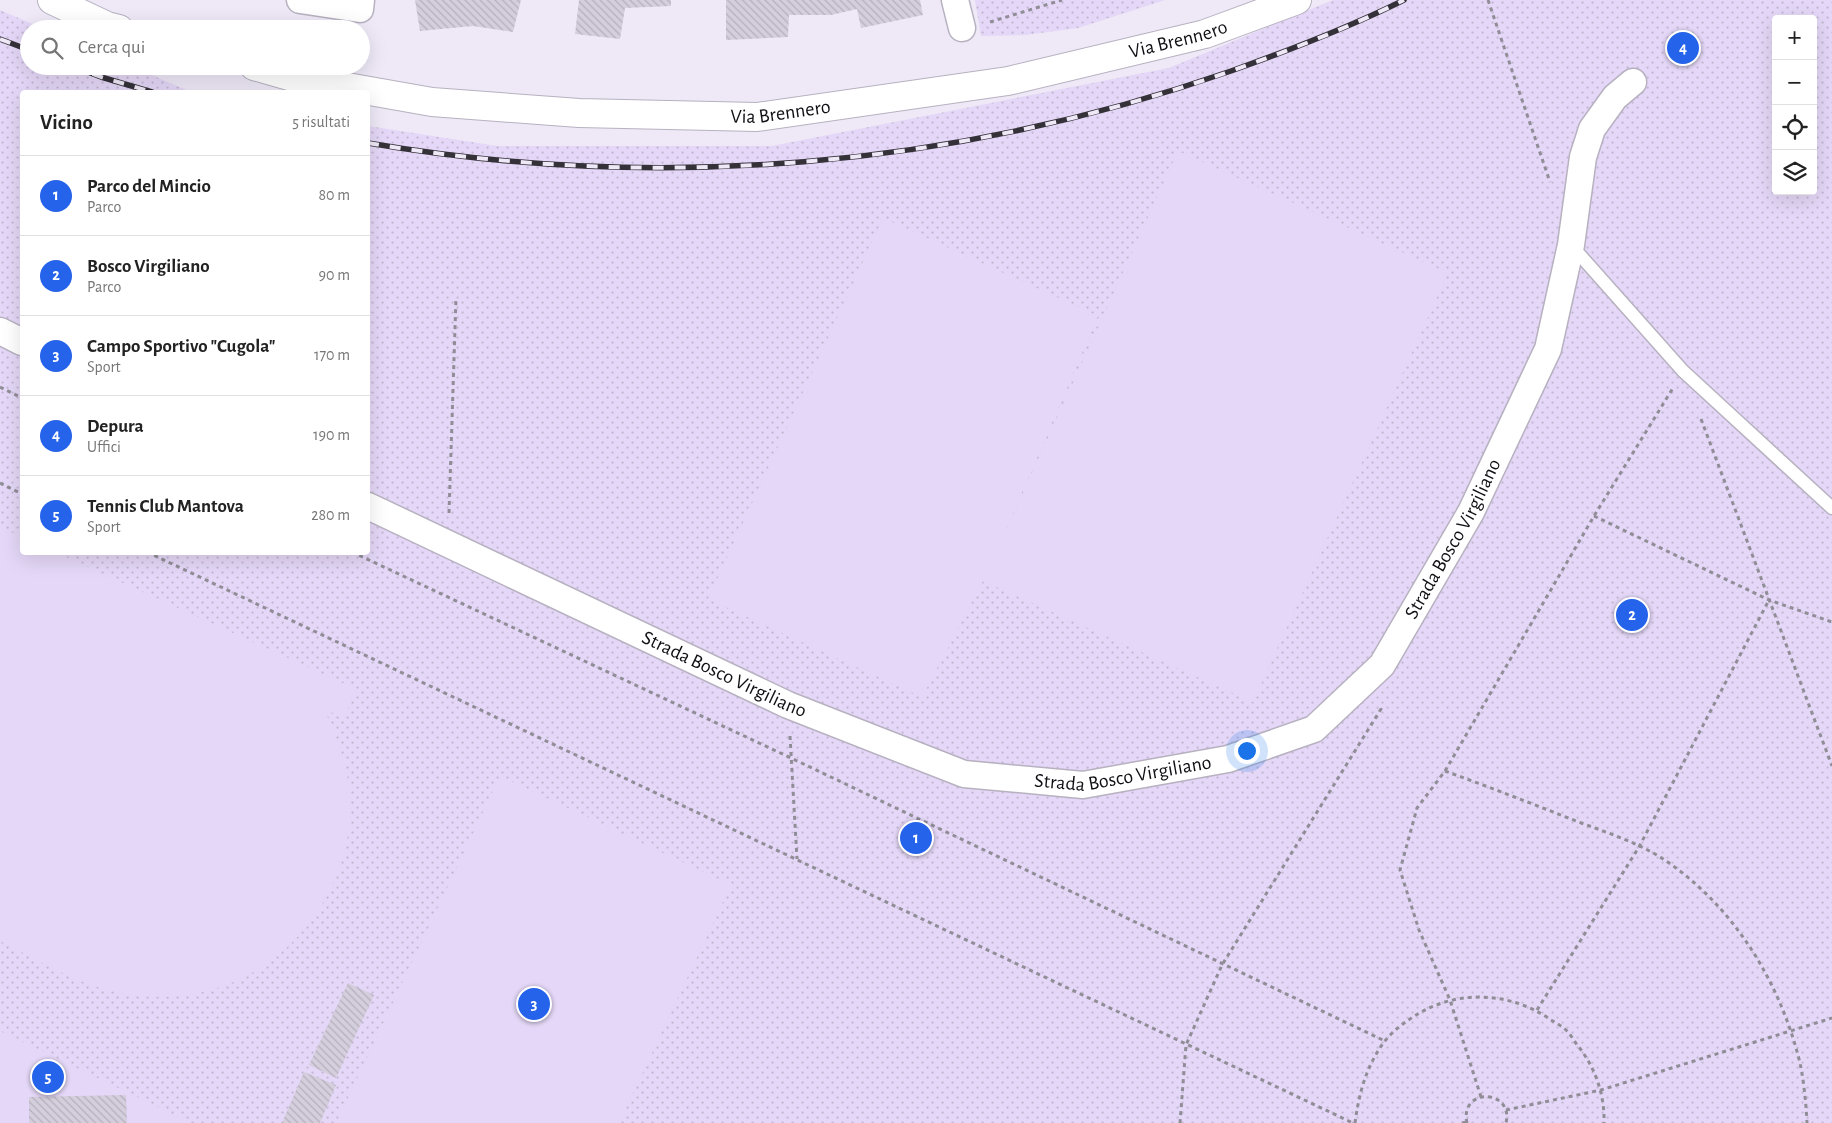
<!DOCTYPE html>
<html lang="it">
<head>
<meta charset="utf-8">
<style>
  :root { --surface:#fff; --page:#f6f6f6; --text:#222; --muted:#767676; --line:#e0e0e0; --accent:#2563eb }
  body { margin:0; font-family:"Alegreya Sans",sans-serif; background:var(--page); color:var(--text) }
  .controls { position:absolute; right:15px; top:15px; display:grid; overflow:hidden; border-radius:5px; box-shadow:0 5px 20px #0002 }
  .controls button { width:45px; height:45px; display:grid; place-items:center; padding:0; border:0; border-bottom:1px solid var(--line); background:var(--surface); color:var(--text); font:25px sans-serif }
  .you { position:absolute; left:1246px; top:750px; width:18px; height:18px; margin:-12px; border:4px solid #fff; border-radius:50%; background:#1a73e8; box-shadow:0 0 0 8px #1a73e833 }
  .badge { display:grid; place-items:center; width:32px; height:32px; border-radius:50%; background:var(--accent); color:#fff; font-size:16px; font-weight:700 }
  .pin { position:absolute; translate:-50% -50%; border:2px solid #fff; box-shadow:0 1px 5px #0006 }
  .list { margin:0; padding:0; list-style:none }
  h2 { display:flex; justify-content:space-between; align-items:center; height:65px; margin:0; padding:0 20px; font-size:21px }
  h2 small { font-size:16px; font-weight:400; color:var(--muted) }
  .list li { display:grid; grid-template-columns:32px 1fr auto; gap:15px; align-items:center; box-sizing:border-box; height:80px; padding:0 20px; border-top:1px solid var(--line) }
  .list b { display:block; font-size:19px; white-space:nowrap }
  .list p { margin:0; font-size:16px; white-space:nowrap; color:var(--muted) }
  .list em { font-size:16px; font-style:normal; color:var(--muted) }
  .icon { flex:none; width:28px; height:28px; fill:none; stroke:currentColor; stroke-width:2; stroke-linecap:round; stroke-linejoin:round }
  .map { position:relative; flex:none; width:1832px; height:1123px; overflow:hidden }
  .search { position:absolute; background:var(--surface); box-shadow:0 5px 20px #0002; left:20px; top:20px; width:350px; height:55px; display:flex; align-items:center; gap:12px; box-sizing:border-box; padding:0 18px; border-radius:28px; color:var(--muted); font-size:19px }
  .panel { position:absolute; background:var(--surface); box-shadow:0 5px 20px #0002; left:20px; top:90px; width:350px; height:465px; border-radius:5px }
  .map>svg:first-child { display:block }
  .grass { fill:url(#grass-dots); fill-rule:evenodd }
  .garden { fill:#e4d7f7 }
  .building { fill:url(#building-back-hatch) }
  .lines { fill:none; stroke-linecap:round; stroke-linejoin:round }
  .service-casing { stroke:#b7b1c0; stroke-width:15 }
  .minor-casing { stroke:#b7b1c0; stroke-width:29 }
  .primary-casing { stroke:#b7b1c0; stroke-width:30 }
  .path { stroke:#918d97; stroke-width:3; stroke-dasharray:4 4; stroke-linecap:butt }
  .service { stroke:#fff; stroke-width:12 }
  .minor { stroke:#fff; stroke-width:26 }
  .primary { stroke:#fff; stroke-width:28 }
  .rail-casing { stroke:#343138; stroke-width:5.5 }
  .rail { stroke:#eee8f7; stroke-width:4; stroke-dasharray:11; stroke-linecap:butt }
  .labels { text-anchor:middle; dominant-baseline:central; stroke-width:5; stroke-linejoin:round; paint-order:stroke }
  .street-label { font-size:20px; fill:#110f14; stroke:#eee8f7 }
</style>
</head>
<body>
<div class="map">
<svg width="1832" height="1123" viewBox="0 0 1832 1123">
  <defs>
    <pattern id="grass-dots" width="8" height="8" patternUnits="userSpaceOnUse" patternTransform="scale(1.25)"><rect width="8" height="8" fill="#e4d7f7"/><path d="M2 2h.1M6 6h.1" fill="none" stroke="#c3b7d3" stroke-width="1.8" stroke-linecap="round"/></pattern>
    <pattern id="building-back-hatch" width="6" height="6" patternUnits="userSpaceOnUse" patternTransform="scale(1.25)"><rect width="6" height="6" fill="#d4cedd"/><path d="M-1 5l2 2M0 0l6 6M5-1l2 2" fill="none" stroke="#b5b0bd"/></pattern>
  </defs>
  <rect width="100%" height="100%" fill="#eee8f7"/>
  <g class="grass">
    <path d="M 975,0 L 1165,0 L 1078,28 L 1025,35 L 981,36 Z"/>
    <path d="M 1333,0 L 1832,0 L 1832,1123 L 0,1123 L 0,10 L 44,29 L 29,29 L 29,66 L 131,66 L 191,92 L 22,92 L 22,552 L 368,552 L 368,126 L 497,146 L 772,146 L 1169,68 ZM 1776,19 L 1813,19 L 1813,191 L 1776,191 Z"/>
  </g>
  <g class="garden">
    <path d="M 1178,151 L 1448,273 L 1253,702 L 983,581 L 922,697 L 708,599 L 883,218 L 1098,316 L 1002,539 Z"/>
    <path d="M 0,527 L 22,537 L 22,552 L 57,553 L 356,689 L 344,718 L 324,709 C 340,744 353,780 350,819 C 340,926 249,1007 140,996 C 90,992 44,963 0,941 Z"/>
    <path d="M 500,776 L 731,885 L 619,1123 L 336,1123 Z"/>
    <path d="M 0,1031 L 191,1123 L 0,1123 Z"/>
  </g>
  <g class="building">
    <path d="M 415,0 L 521,0 L 513,32 L 473,26 L 420,31 Z"/>
    <path d="M 579,0 L 671,0 L 671,6 L 625,8 L 620,39 L 575,34 Z"/>
    <path d="M 726,0 L 920,0 L 923,15 L 861,28 L 857,9 L 831,15 L 789,15 L 788,37 L 726,40 Z"/>
    <path d="M 348,983 L 374,995 L 336,1078 L 309,1065 Z"/>
    <path d="M 304,1072 L 336,1085 L 320,1123 L 282,1123 Z"/>
    <path d="M 126,1095 L 127,1123 L 29,1123 L 29,1097 Z"/>
  </g>
  <g class="lines">
    <defs>
      <path id="service" d="M 1571,245 L 1683,371 L 1832,508"/>
      <g id="minor">
        <path d="M 300,0 L 360,9 L 361,0"/>
        <path d="M 955,0 L 962,28"/>
        <path d="M 0,331 L 22,342"/>
        <path id="s1" d="M 368,506 L 788,705 L 964,774 L 1083,785 L 1228,759 L 1314,729 L 1382,665 L 1471,512 L 1548,349 L 1571,245 L 1583,157 L 1592,129 L 1615,97 L 1633,82"/>
      </g>
      <g id="primary">
        <path d="M 52,0 L 107,26 L 119,29"/>
        <path id="s2" d="M 254,66 L 296,78 L 432,102 L 579,113 L 757,117 L 1008,81 L 1205,34 L 1297,0"/>
      </g>
    </defs>
    <use href="#service" class="service-casing"/>
    <use href="#minor" class="minor-casing"/>
    <use href="#primary" class="primary-casing"/>
    <g class="path">
      <path d="M 1488,0 L 1550,182"/>
      <path d="M 990,22 L 1062,0"/>
      <path d="M 0,387 L 22,398"/>
      <path d="M 1701,419 L 1832,766"/>
      <path d="M 0,483 L 22,494"/>
      <path d="M 449,513 L 456,298"/>
      <path d="M 1594,516 L 1769,600 L 1832,622"/>
      <path d="M 147,552 L 1353,1123"/>
      <path d="M 352,552 L 791,758 L 1385,1041"/>
      <path d="M 790,736 L 797,859"/>
      <path d="M 1445,771 C 1489,787 1533,804 1576,821 C 1605,832 1634,841 1660,857 C 1732,903 1780,981 1800,1063 C 1804,1082 1806,1103 1807,1123"/>
      <path d="M 1537,1010 L 1639,847 L 1769,600"/>
      <path d="M 1481,1097 L 1450,1000 L 1419,930 L 1400,870 L 1417,808 L 1445,771 L 1594,516 L 1673,388"/>
      <path d="M 1506,1110 L 1601,1090 L 1832,1018"/>
      <path d="M 1180,1123 L 1186,1045 L 1222,965 L 1381,709 L 1379,705"/>
      <path d="M 1355,1123 C 1359,1093 1366,1067 1384,1042 C 1392,1032 1402,1024 1413,1017 C 1455,989 1510,991 1551,1020 C 1556,1023 1562,1026 1567,1031 C 1571,1035 1574,1041 1578,1046 C 1595,1067 1605,1095 1604,1123"/>
      <path d="M 1462,1123 L 1467,1122"/>
      <path d="M 1467,1123 C 1459,1087 1514,1089 1506,1123"/>
    </g>
    <use href="#service" class="service"/>
    <use href="#minor" class="minor"/>
    <use href="#primary" class="primary"/>
    <defs>
      <g id="rail">
        <path d="M 0,39 L 29,50"/>
        <path d="M 72,66 L 101,77 L 152,92"/>
        <path d="M 368,143 C 658,192 953,168 1231,71 C 1290,50 1348,28 1404,0"/>
      </g>
    </defs>
    <use href="#rail" class="rail-casing"/>
    <use href="#rail" class="rail"/>
  </g>
  <g class="labels">
    <g class="street-label">
      <text stroke="none"><textPath href="#s2" startOffset="936">Via Brennero</textPath></text>
      <text stroke="none"><textPath href="#s2" startOffset="531">Via Brennero</textPath></text>
      <text stroke="none"><textPath href="#s1" startOffset="1250">Strada Bosco Virgiliano</textPath></text>
      <text stroke="none"><textPath href="#s1" startOffset="394">Strada Bosco Virgiliano</textPath></text>
      <text stroke="none"><textPath href="#s1" startOffset="814">Strada Bosco Virgiliano</textPath></text>
    </g>
  </g>
</svg>
<div class="controls">
<button>+</button>
<button>−</button>
<button><svg class="icon" aria-label="locate" viewBox="0 0 24 24"><circle cx="12" cy="12" r="6"/><path d="M12 2v4M12 18v4M2 12h4M18 12h4"/></svg></button>
<button><svg class="icon" aria-label="layers" viewBox="0 0 24 24"><path d="M12 4l9 5-9 5-9-5zM3 14l9 5 9-5"/></svg></button>
</div>
<div class="you"></div>
<div class="pin badge" style="left:916px;top:838px">1</div>
<div class="pin badge" style="left:1632px;top:615px">2</div>
<div class="pin badge" style="left:534px;top:1004px">3</div>
<div class="pin badge" style="left:1683px;top:48px">4</div>
<div class="pin badge" style="left:48px;top:1077px">5</div>
<div class="search"><svg class="icon" aria-label="search" viewBox="0 0 24 24"><circle cx="10" cy="10" r="6"/><path d="M15 15l6 6"/></svg>Cerca qui</div>
<section class="panel">
<h2>Vicino<small>5 risultati</small></h2>
<ul class="list">
<li><span class="badge">1</span><div><b>Parco del Mincio</b><p>Parco</p></div><em>80 m</em></li>
<li><span class="badge">2</span><div><b>Bosco Virgiliano</b><p>Parco</p></div><em>90 m</em></li>
<li><span class="badge">3</span><div><b>Campo Sportivo &quot;Cugola&quot;</b><p>Sport</p></div><em>170 m</em></li>
<li><span class="badge">4</span><div><b>Depura</b><p>Uffici</p></div><em>190 m</em></li>
<li><span class="badge">5</span><div><b>Tennis Club Mantova</b><p>Sport</p></div><em>280 m</em></li>
</ul>
</section>
</div>
</body>
</html>
